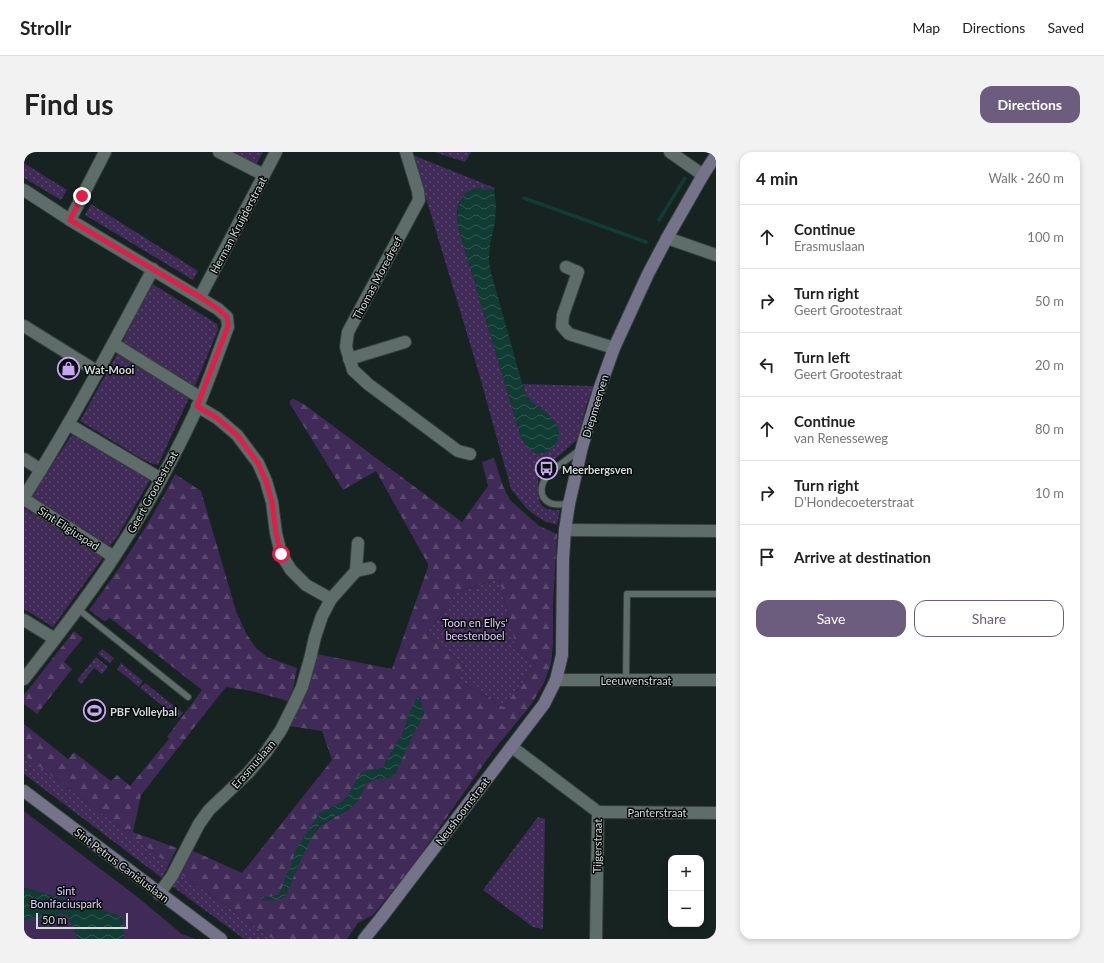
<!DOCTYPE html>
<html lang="en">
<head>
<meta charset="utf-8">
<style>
  :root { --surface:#fff; --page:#f2f2f2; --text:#222; --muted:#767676; --line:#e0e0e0; --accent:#6c5d7f }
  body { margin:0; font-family:Lato,sans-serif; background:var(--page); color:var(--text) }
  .controls { position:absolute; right:12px; bottom:12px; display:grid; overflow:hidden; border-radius:8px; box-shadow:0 2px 6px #0003 }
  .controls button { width:36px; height:36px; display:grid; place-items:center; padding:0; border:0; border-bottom:1px solid var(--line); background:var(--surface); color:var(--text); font:20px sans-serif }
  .scale { position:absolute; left:12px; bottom:10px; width:92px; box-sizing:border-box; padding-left:4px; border:2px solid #d3dbd9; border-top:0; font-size:11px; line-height:14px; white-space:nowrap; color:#d3dbd9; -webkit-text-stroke:3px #060b09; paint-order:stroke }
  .stop { position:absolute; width:12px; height:12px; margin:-9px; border:3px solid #e11d48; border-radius:50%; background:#fff }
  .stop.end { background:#e11d48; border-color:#fff; box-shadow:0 1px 4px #0008 }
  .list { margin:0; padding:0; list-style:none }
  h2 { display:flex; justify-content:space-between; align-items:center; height:52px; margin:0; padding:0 16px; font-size:17px }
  h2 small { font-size:13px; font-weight:400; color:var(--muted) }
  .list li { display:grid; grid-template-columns:26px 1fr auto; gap:12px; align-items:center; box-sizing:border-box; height:64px; padding:0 16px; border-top:1px solid var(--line) }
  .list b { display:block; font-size:15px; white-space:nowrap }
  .list p { margin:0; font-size:13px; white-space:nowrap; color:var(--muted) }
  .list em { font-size:13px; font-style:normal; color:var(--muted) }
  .actions { display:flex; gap:8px; padding:12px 16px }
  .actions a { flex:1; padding:9px 0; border:1px solid var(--accent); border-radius:12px; text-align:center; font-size:14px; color:var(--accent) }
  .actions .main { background:var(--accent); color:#fff }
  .icon { flex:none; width:22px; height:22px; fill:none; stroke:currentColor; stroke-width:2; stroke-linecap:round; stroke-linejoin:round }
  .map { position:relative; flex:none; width:692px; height:787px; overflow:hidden; border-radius:12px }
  header { display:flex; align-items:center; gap:24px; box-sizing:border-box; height:56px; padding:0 20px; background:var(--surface); border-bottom:1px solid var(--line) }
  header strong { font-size:19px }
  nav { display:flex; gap:22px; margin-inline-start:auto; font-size:14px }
  .intro { display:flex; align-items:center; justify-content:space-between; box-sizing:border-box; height:96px; padding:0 24px }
  h1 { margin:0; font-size:28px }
  .button { padding:10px 18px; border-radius:12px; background:var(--accent); color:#fff; font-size:14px; font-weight:700 }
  main { display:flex; gap:24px; padding:0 24px }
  aside { flex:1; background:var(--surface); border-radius:12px; box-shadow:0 2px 6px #0003 }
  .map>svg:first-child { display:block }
  .grass { fill:url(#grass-dots) }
  .forest { fill:url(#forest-firs); fill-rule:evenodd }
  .park { fill:#402a58 }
  .water { fill:url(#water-waves) }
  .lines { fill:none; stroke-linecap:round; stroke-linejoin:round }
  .stream { stroke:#103c34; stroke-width:3.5 }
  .lane-casing { stroke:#353e3b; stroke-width:8 }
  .street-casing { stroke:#353e3b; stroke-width:14 }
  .secondary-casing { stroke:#353e3b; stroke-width:14 }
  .lane { stroke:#5e6d69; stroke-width:6 }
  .street { stroke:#5e6d69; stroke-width:12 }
  .secondary { stroke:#747389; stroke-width:12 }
  .route { stroke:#e11d48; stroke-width:5 }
  .labels { text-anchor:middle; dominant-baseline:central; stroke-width:3; stroke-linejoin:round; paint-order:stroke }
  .street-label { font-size:11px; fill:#d3dbd9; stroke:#060b09 }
  .poi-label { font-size:11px; font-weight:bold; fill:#d3dbd9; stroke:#060b09; text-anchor:start }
  .park-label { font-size:11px; fill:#e1cdfc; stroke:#060b09 }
</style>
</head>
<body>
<header>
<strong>Strollr</strong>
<nav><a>Map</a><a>Directions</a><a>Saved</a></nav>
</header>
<div class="intro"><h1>Find us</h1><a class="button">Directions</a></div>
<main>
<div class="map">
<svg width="692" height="787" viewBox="0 0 692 787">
  <defs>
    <pattern id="grass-dots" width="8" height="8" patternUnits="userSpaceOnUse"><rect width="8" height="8" fill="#402a58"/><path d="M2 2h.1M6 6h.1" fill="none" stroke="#5b486f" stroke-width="1.8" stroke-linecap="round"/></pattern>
    <pattern id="forest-firs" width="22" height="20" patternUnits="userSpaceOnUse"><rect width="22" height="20" fill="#402a58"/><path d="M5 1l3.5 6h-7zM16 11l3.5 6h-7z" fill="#5b486f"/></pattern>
    <pattern id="water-waves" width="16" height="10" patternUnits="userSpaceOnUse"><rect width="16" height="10" fill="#103c34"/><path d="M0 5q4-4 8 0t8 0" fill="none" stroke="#325851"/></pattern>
  </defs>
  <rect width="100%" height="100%" fill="#162320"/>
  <g class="grass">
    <path d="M 207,0 L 239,0 L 232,13 Z"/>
    <path d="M 410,0 L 447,0 L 441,10 Z"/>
    <path d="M 389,3 L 471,36 L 470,38 L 456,36 L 435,50 L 433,60 L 434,75 L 497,285 L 503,295 L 532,271 L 524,263 L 506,249 L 500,238 L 499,232 L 570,234 L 563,251 L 553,288 L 523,314 L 514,319 C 516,338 507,360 536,358 L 533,373 L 520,369 L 504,358 L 487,337 L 454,218 Z"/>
    <path d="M 0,11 L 43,38 L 37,48 L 0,26 Z"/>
    <path d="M 67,52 L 174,119 L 169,128 L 61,63 Z"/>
    <path d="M 127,131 L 193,172 L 194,175 L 193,180 L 171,234 L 98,191 Z"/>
    <path d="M 93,202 L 165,246 L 134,313 L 129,312 L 118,307 L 56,269 Z"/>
    <path d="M 49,281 L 127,326 L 93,385 L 86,394 L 7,345 Z"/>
    <path d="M 0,356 L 76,403 L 78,407 L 29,475 L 0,457 Z"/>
    <path d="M 475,426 L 490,486 L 490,496 L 512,513 L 479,555 L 432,525 L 441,513 L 402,483 L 432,441 Z"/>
    <path d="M 78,497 L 90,506 L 86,511 L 74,502 Z"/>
    <path d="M 72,505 L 84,515 L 78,522 L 70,516 L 57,532 L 53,528 Z"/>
    <path d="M 97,511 L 119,529 L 115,535 L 93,517 Z"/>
    <path d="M 121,531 L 159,561 L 154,566 L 116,536 Z"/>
    <path d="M 0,603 L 145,712 L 138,726 L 0,622 Z"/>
    <path d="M 514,665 L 521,667 L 519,777 L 509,775 L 459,738 Z"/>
    <path d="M 154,720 L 249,787 L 220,787 L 148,734 Z"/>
  </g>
  <g class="forest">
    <path d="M 269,247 L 272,248 L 281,253 L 438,370 L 464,334 L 458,310 L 470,306 L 479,334 L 486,348 L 515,374 L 533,382 L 529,453 L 529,492 L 527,512 L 520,531 L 507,553 L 469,599 L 388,715 L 349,763 L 334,771 L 323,787 L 249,787 L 154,720 L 165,697 L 218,721 L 308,608 L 298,579 L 265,574 L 272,562 L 293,502 L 368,517 L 404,415 L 404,412 L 352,319 L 319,338 L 266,252 L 266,248 ZM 475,426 L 490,486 L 490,496 L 512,513 L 479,555 L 432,525 L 441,513 L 402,483 L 432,441 ZM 395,544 L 400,562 L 365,626 L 352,627 L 342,631 L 335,647 L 326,657 L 318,661 L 296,674 L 287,686 L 279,702 L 261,745 L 237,745 L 245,745 L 255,743 L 264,721 L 295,662 L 318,650 L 324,644 L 335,624 L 339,620 L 358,616 L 379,581 L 388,555 Z"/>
    <path d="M 151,322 L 177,339 L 212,459 L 223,483 L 232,496 L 243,505 L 273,516 L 269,537 L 264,549 L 227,539 L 202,535 L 117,643 L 109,680 L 153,696 L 145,712 L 0,603 L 0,572 L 44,607 L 50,600 L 87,629 L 93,623 L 106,634 L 145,587 L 143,585 L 178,538 L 86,466 L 81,469 L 80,469 L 65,458 C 98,414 126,371 151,322 Z"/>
    <path d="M 50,479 L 59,486 L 40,510 L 48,517 L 13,562 L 0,552 L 0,543 Z"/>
  </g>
  <path class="park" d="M 0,659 L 111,743 L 158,782 L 172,787 L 0,787 Z"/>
  <g class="water">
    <path d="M 456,36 L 470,38 L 472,53 L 471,70 L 466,93 L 465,105 L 466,117 L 500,238 C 502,242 504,246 506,249 C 508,251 512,253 514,254 C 522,260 534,269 535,280 C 536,292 523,305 511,301 C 504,298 501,291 497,285 L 434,75 C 433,58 433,37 456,36 Z"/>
    <path d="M 394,544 L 398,553 L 400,562 L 390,581 L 372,621 L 365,626 L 352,627 L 342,631 L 335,647 L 326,657 L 318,661 L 296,673 L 287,686 L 279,702 L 261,745 L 251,749 L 236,748 L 237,745 L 245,745 L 255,743 L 264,721 L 272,697 L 295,662 L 318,650 L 324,644 L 335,624 L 339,620 L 358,616 L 379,581 L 388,555 Z"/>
    <path d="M 0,735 L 97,764 L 99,768 L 100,787 L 54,787 L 45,766 L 43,763 L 39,762 L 0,768 Z"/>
  </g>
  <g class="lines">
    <g class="stream">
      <path d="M 500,46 L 622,90"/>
      <path d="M 635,68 L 661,26"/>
    </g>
    <defs>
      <g id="lane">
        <path d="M 545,352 C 539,352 531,354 526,351 C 513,345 517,330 525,322 C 534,313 546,306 555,298"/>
        <path d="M 54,457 L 164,545"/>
        <path d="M 602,528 L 603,442 L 692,442"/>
      </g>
      <g id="street">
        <path d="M 195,0 L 240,23"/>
        <path d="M 382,0 L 394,39 L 395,48 L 324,180 L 322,195 L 329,218 L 344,232 L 434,299 L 446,302"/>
        <path d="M 646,0 L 679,23"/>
        <path d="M 0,38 L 46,68 L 194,157 L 203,165 L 204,175 C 194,201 185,228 174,254 C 150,306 122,357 90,405 C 63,447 31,487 0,527"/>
        <path d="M 46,68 L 81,0"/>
        <path d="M 643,86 L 692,103"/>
        <path d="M 542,115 L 554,120 L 539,163 L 538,174 L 545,182 L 590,196"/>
        <path d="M 176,145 L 252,0"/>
        <path d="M 0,174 L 74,220"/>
        <path d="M 90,192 L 177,246"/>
        <path d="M 325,207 L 381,190"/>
        <path d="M 173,254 L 193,266 L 213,283 L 234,311 L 242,329 L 248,350 L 252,381 L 257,402 L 267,418 L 282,433 L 307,447"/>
        <path d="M 44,272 L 137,327"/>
        <path d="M 0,307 L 17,318"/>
        <path d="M 0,345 C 47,271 88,194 129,117"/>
        <path d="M 0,347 L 90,405"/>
        <path d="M 541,378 L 692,379"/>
        <path d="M 332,419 L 346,416"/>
        <path d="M 0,468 L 31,487"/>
        <path d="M 532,528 L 692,528"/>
        <path d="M 488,595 L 574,660"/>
        <path d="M 574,660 L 692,661"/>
        <path d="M 135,742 L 148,724 L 175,672 L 185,658 L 224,621 L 242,600 L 257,578 L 269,554 L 278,535 L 286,507 L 291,485 L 298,464 L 307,447 L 332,419 L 334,391"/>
        <path d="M 572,787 L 574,660"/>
      </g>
      <g id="secondary">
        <path d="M 0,639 L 197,787"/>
        <path d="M 340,787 L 357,766 L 520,552 L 532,528 L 538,503 L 539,407 L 541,378 L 545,352 L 558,295 L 575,238 L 590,196 L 624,122 L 643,86 L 679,23 L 692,3"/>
      </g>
    </defs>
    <use href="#lane" class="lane-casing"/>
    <use href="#street" class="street-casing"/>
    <use href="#secondary" class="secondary-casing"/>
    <use href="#lane" class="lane"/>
    <use href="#street" class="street"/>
    <use href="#secondary" class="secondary"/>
  </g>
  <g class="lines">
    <path class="route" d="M 58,44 L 46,68 L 176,145 L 194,157 L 203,165 L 204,174 L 173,254 L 193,266 L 213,283 L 234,311 L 242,329 L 248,350 L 252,381 L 257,402"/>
  </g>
  <defs>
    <symbol id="shop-ring" viewBox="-11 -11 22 22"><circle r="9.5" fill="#060b09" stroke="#c6a6f0" stroke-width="1.5"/><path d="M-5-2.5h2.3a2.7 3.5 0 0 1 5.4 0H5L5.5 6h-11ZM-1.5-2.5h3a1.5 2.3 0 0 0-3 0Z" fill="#c6a6f0"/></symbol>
    <symbol id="bus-ring" viewBox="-11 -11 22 22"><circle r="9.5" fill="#060b09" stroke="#c6a6f0" stroke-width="1.5"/><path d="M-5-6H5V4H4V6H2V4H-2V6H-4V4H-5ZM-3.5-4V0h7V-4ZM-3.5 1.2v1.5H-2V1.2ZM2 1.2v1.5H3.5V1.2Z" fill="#c6a6f0"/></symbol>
    <symbol id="stadium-ring" viewBox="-11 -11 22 22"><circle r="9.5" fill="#060b09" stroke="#c6a6f0" stroke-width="1.5"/><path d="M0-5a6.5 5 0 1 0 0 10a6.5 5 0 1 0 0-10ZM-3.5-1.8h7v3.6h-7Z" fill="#c6a6f0"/></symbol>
  </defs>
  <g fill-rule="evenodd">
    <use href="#shop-ring" x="32" y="204" width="25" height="25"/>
    <use href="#bus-ring" x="510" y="304" width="25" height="25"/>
    <use href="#stadium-ring" x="58" y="546" width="25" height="25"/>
  </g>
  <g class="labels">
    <g class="street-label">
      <text transform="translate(214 73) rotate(-62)">Herman Kruijderstraat</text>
      <text transform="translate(353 126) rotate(-62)">Thomas Moredreef</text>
      <text transform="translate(571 254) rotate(-73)">Diepmeerven</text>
      <text transform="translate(128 340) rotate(-61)">Geert Grootestraat</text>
      <text transform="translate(45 376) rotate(33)">Sint Eligiuspad</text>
      <text x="612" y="528">Leeuwenstraat</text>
      <text transform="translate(229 612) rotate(-49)">Erasmuslaan</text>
      <text transform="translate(438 659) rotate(-53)">Neushoornstraat</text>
      <text x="633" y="660">Panterstraat</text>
      <text transform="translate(573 694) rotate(-89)">Tijgerstraat</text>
      <text transform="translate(98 713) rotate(37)">Sint Petrus Canisiuslaan</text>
    </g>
    <g class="poi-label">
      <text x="60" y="217">Wat-Mooi</text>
      <text x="538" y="317">Meerbergsven</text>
      <text x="86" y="559">PBF Volleybal</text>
    </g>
    <g class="park-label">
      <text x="451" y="470">Toon en Ellys'<tspan x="451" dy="13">beestenboel</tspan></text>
      <text x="42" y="738">Sint<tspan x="42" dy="13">Bonifaciuspark</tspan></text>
    </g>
  </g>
</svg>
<div class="controls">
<button>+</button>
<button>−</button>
</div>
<div class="scale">50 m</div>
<div class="stop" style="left:257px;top:402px"></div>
<div class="stop end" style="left:58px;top:44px"></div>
</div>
<aside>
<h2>4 min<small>Walk · 260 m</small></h2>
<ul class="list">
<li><svg class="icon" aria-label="ahead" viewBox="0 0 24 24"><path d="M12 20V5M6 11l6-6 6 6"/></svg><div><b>Continue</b><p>Erasmuslaan</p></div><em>100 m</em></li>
<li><svg class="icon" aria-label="right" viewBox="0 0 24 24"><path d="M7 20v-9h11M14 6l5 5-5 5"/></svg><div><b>Turn right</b><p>Geert Grootestraat</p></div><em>50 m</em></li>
<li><svg class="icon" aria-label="left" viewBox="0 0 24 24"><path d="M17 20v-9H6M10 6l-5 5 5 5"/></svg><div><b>Turn left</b><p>Geert Grootestraat</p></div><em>20 m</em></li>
<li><svg class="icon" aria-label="ahead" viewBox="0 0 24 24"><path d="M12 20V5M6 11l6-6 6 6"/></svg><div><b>Continue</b><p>van Renesseweg</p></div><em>80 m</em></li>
<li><svg class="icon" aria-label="right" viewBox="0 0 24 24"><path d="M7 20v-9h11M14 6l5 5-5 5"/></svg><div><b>Turn right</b><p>D'Hondecoeterstraat</p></div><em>10 m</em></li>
<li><svg class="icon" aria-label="arrive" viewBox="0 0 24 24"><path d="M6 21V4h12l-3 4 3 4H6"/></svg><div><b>Arrive at destination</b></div></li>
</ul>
<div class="actions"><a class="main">Save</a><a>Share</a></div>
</aside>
</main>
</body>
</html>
